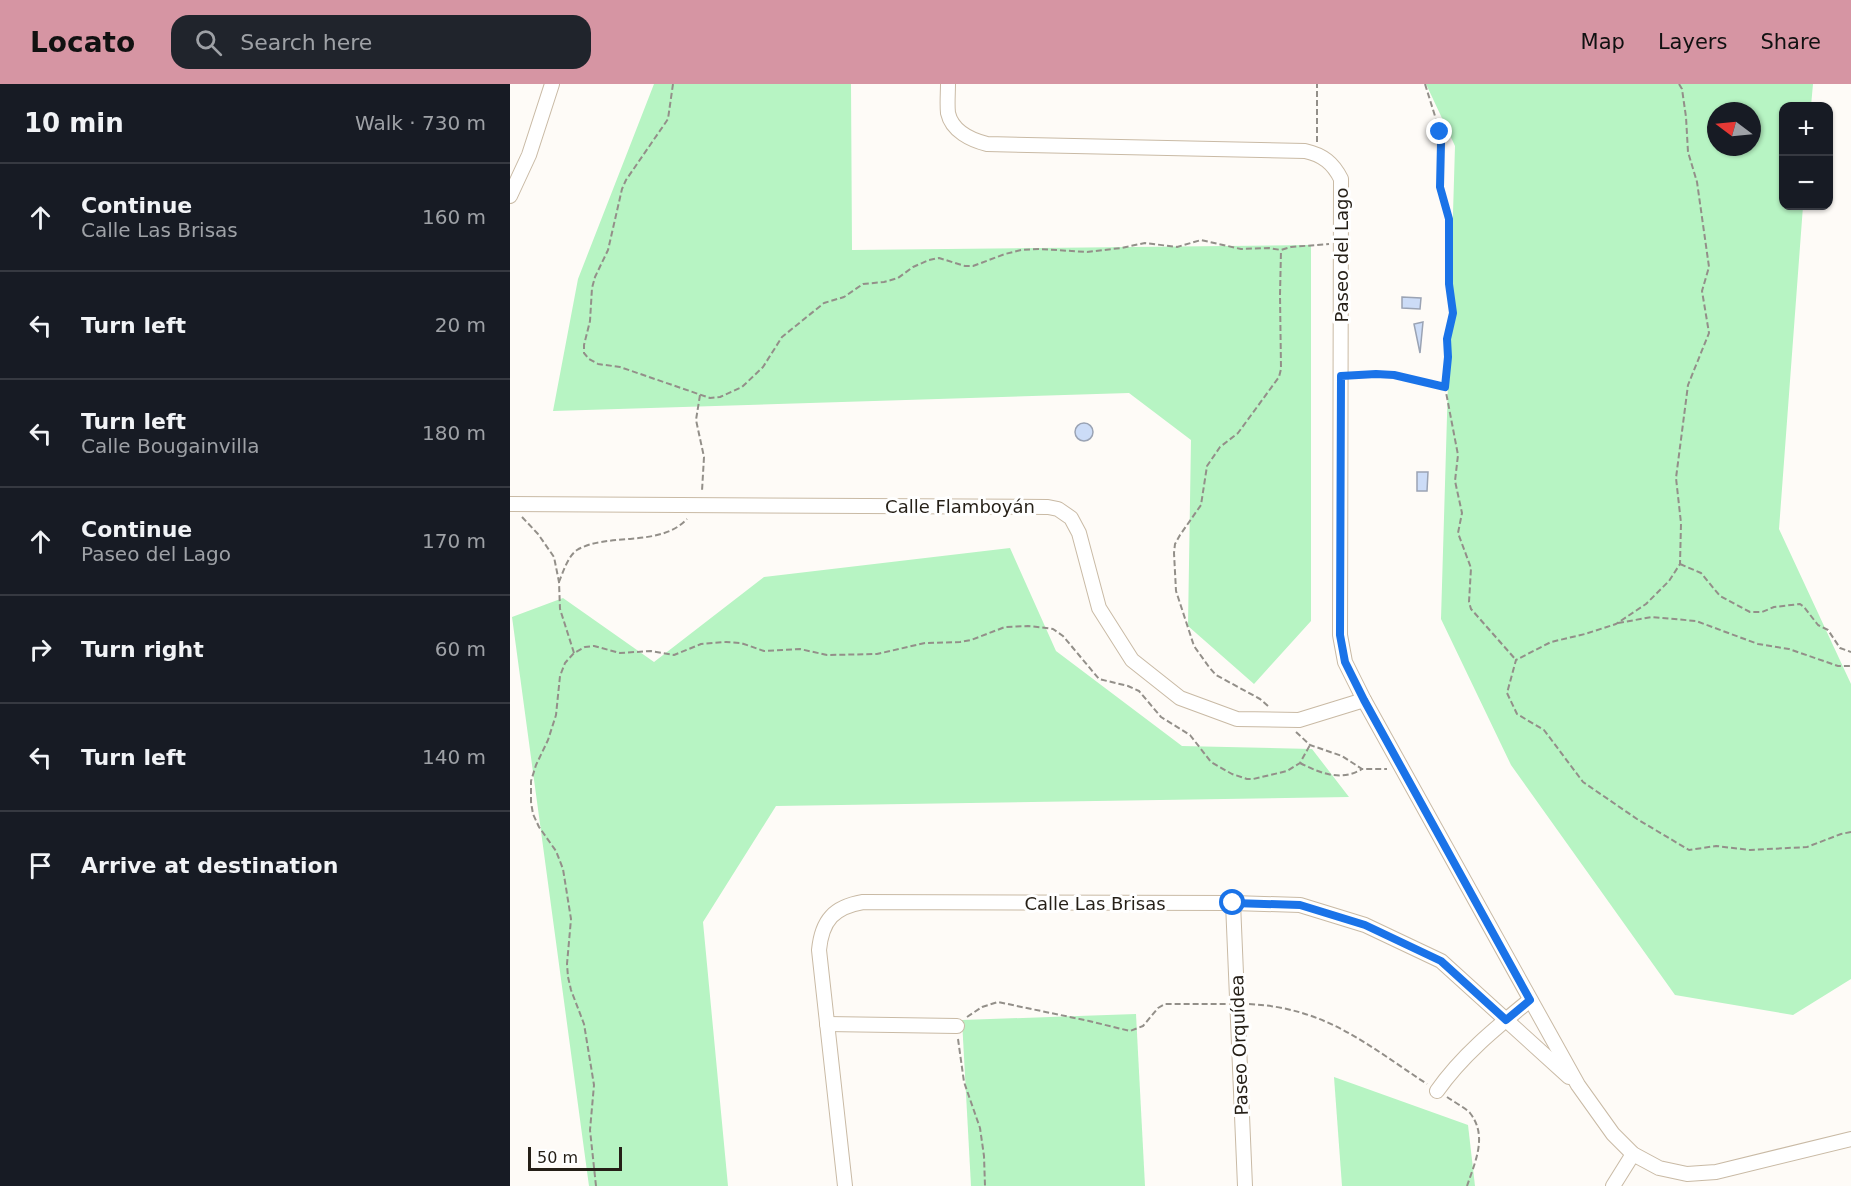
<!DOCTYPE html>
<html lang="en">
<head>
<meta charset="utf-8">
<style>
  :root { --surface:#171b24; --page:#20242c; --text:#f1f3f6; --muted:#9ea1a6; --line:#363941; --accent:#d695a3 }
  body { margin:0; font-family:"DejaVu Sans",sans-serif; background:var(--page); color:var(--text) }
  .controls { position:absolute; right:18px; top:18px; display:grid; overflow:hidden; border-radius:12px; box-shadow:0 2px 4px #0004 }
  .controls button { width:54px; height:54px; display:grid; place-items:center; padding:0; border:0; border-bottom:2px solid var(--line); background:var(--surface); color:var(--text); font:30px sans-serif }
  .compass { position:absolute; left:1197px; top:18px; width:54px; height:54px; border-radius:50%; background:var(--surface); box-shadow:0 2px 4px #0004; rotate:286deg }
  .scale { position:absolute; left:18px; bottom:15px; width:94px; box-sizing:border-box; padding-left:6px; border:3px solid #251f17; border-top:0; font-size:16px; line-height:21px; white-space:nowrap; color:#251f17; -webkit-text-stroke:4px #fff; paint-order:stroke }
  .stop { position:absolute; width:18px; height:18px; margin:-14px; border:4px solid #1a73e8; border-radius:50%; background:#fff }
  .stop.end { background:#1a73e8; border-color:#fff; box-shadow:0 2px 6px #0008 }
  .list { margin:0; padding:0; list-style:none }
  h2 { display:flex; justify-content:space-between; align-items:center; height:78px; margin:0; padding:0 24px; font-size:26px }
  h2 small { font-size:20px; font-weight:400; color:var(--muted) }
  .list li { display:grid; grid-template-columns:39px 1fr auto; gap:18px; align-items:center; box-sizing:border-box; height:108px; padding:0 24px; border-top:2px solid var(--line) }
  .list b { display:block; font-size:22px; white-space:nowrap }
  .list p { margin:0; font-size:20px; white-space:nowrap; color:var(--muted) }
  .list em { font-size:20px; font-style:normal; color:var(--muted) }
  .icon { flex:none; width:33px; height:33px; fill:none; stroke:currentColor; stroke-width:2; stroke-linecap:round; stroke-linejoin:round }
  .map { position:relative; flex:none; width:1341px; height:1102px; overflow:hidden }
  header { display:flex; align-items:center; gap:36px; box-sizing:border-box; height:84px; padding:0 30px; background:var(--accent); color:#111 }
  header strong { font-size:28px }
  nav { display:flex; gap:33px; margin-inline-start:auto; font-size:21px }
  .search { width:420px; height:54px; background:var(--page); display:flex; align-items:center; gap:15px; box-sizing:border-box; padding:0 21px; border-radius:18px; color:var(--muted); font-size:22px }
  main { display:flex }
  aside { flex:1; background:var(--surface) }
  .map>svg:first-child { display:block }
  .green { fill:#b7f4c3; fill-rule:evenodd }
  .water { fill:#ccdcf7; stroke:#9aa3b4; stroke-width:1.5 }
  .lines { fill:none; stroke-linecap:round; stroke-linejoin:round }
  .minor-casing { stroke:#c9baa5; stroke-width:16 }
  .path { stroke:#938f89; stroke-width:2; stroke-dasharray:6 3; stroke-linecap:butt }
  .minor { stroke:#fff; stroke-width:14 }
  .route { stroke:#1a73e8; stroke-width:8 }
  .labels { text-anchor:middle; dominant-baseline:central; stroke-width:6; stroke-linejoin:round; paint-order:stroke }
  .street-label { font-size:18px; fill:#251f17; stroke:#fff }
</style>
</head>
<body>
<header>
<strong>Locato</strong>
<div class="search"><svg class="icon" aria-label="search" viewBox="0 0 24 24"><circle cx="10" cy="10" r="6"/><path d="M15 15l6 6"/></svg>Search here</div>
<nav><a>Map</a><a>Layers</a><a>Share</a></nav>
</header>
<main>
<aside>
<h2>10 min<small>Walk · 730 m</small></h2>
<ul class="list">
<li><svg class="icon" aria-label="ahead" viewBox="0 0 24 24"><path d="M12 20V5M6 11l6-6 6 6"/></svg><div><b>Continue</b><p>Calle Las Brisas</p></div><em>160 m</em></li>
<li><svg class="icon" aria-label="left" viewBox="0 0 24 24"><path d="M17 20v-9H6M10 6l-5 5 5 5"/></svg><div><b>Turn left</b></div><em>20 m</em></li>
<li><svg class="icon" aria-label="left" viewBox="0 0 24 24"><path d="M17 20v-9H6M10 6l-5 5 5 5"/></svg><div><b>Turn left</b><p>Calle Bougainvilla</p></div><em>180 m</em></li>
<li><svg class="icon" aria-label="ahead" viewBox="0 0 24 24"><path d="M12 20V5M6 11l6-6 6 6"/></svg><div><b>Continue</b><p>Paseo del Lago</p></div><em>170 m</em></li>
<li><svg class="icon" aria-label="right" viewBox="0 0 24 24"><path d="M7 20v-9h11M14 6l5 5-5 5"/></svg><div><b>Turn right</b></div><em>60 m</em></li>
<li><svg class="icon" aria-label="left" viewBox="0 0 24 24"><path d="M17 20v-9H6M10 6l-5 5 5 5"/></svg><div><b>Turn left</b></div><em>140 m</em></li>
<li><svg class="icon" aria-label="arrive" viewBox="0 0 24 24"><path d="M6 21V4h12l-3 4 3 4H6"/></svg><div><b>Arrive at destination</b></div></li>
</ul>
</aside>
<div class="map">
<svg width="1341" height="1102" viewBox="0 0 1341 1102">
  <rect width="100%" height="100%" fill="#fefbf7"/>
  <g class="green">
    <path d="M 144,0 L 341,0 L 342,166 L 801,161 L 801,537 L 744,600 L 678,542 L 681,356 L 619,309 L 43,327 L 68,195 Z"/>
    <path d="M 916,0 L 1303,0 L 1301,22 L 1274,22 L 1274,122 L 1293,122 L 1269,445 L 1341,600 L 1341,895 L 1283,931 L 1165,911 L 1001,681 L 931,535 L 945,62 ZM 1206,27 L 1242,27 L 1242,63 L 1206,63 Z"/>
    <path d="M 500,464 L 546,567 L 672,662 L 802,665 L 839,713 L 266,722 L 193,838 L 218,1102 L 79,1102 L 2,533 L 53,514 L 144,578 L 254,493 Z"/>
    <path d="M 626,930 L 635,1102 L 461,1102 L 452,936 Z"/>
    <path d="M 824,993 L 958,1041 L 965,1102 L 832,1102 Z"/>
  </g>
  <g class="water">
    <path d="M 892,213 L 911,214 L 910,225 L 892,224 Z"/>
    <path d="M 913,238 L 910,269 L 904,240 Z"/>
    <circle cx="574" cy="348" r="9"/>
    <path d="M 907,388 L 918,388 L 917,407 L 907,407 Z"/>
  </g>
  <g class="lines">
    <defs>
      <g id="minor">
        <path d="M 438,0 C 438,9 437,20 438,29 C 442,47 461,56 477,60 L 795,67 C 813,71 823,79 831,95 L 830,551 L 835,578 L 854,616 L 1068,1001 L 1103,1050 L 1123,1070 L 1149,1084 L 1177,1090 L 1206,1088 L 1341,1055"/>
        <path d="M 0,112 L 19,71 L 42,0"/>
        <path d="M 0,420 L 538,423 L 548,425 L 561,434 L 569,449 L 589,524 L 622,576 L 670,614 L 727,635 L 789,636 L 854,616"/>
        <path d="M 723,819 L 735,1102"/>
        <path d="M 317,940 L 447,942"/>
        <path d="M 927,1007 C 952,971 987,943 1020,916"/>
        <path d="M 335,1102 L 309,866 C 312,836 324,823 353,818 L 723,819 L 790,821 L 855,841 L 931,877 L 1059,993"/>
        <path d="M 1103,1102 L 1123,1070"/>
      </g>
    </defs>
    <use href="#minor" class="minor-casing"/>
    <g class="path">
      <path d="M 163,0 L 158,35 L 116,96 L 112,105 L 98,166 L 85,193 L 82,204 L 80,237 L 74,261 L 74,269 L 79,275 L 88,280 L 110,283 L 200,314 L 210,313 L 232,303 L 253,283 L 272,253 L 314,219 L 334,213 L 353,200 L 374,198 L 388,194 L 403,183 L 419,176 L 429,174 L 455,182 L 463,182 L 495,170 L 511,166 L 529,165 L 577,168 L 611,164 L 635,159 L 667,163 L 691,156 L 731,165 L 759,164 L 771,166 L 781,163 L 819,160"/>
      <path d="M 915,0 L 930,48 L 931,59 L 930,103 L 939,135 L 939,200 L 943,229 L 937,255 L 938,273 L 935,303 L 948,371 L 945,397 L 952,429 L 948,449 L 961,484 L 959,518 L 961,525 L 1006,576"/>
      <path d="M 1169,0 L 1172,5 L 1176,33 L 1178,68 L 1187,98 L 1199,183 L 1192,207 L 1199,249 L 1178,301 L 1166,394 L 1171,439 L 1170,480 L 1159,497 L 1136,520 L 1106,540 L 1075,550 L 1041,558 L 1006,576 L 997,609 L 1007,630 L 1034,646 L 1073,698 L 1127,735 L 1179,766 L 1206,762 L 1240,766 L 1297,763 L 1331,750 L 1341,748"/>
      <path d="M 807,58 L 807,0"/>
      <path d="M 843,292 C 875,290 904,295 935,303"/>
      <path d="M 190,311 L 186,336 L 194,373 L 192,407"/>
      <path d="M 12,433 L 28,450 L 44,473 L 49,498 L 50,525 L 64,569"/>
      <path d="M 1170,480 L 1191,489 L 1210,512 L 1240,528 L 1252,528 L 1264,523 L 1290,520 L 1294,523 L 1308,541 L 1318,546 L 1330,564 L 1341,568"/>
      <path d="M 49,498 C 53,488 58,472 67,466 C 97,448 150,464 177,435"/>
      <path d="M 1108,539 L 1142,533 L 1186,537 L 1248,560 L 1279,565 L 1328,582 L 1341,582"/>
      <path d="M 758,622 L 750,615 L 706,591 L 699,583 L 684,562 L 666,507 L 664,469 L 665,460 L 670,451 L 691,421 L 697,382 L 710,363 L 728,349 L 769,293 L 771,285 L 770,211 L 771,166"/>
      <path d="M 786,648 L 800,661 L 832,672 L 852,685 L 877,685"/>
      <path d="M 790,679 C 810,689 831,698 852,685"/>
      <path d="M 739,920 C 816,924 856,960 917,1000"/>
      <path d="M 457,933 L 472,923 L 488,918 L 579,937 L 620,947 L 633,942 L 648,924 L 655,920 L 716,920"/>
      <path d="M 448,955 L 454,998 L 470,1044 L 474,1072 L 475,1102"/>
      <path d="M 937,1013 C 944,1018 954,1023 960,1029 C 978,1052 965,1078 957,1102"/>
      <path d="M 86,1102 L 80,1046 L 84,1001 L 74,940 L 61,906 L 58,893 L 57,880 L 61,835 L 53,785 L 46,767 L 29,743 L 23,730 L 21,718 L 21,697 L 26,681 L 38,656 L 46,631 L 50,592 L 55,579 L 64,569 L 75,563 L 84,562 L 110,569 L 141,567 L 164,571 L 191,560 L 216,558 L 231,559 L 254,567 L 290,565 L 317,571 L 367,570 L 415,559 L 450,558 L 461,556 L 495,543 L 518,542 L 536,544 L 543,545 L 553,552 L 589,595 L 618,602 L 629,607 L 651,633 L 680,651 L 701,678 L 722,690 L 737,695 L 743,695 L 777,687 L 790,679 L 800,661"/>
    </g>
    <use href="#minor" class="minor"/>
  </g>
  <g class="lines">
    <path class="route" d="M 723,819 L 790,821 L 855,841 L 931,877 L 996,936 L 1020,916 L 854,616 L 835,578 L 830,551 L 831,292 L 866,290 L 884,291 L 935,303 L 938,273 L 937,255 L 943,229 L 939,200 L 939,135 L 930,103 L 931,59 L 930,48"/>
  </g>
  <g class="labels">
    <g class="street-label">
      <text transform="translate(831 171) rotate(-90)">Paseo del Lago</text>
      <text x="450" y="422">Calle Flamboyán</text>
      <text x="585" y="819">Calle Las Brisas</text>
      <text transform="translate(729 961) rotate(-92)">Paseo Orquídea</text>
    </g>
  </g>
</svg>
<div class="controls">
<button>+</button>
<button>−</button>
</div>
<svg class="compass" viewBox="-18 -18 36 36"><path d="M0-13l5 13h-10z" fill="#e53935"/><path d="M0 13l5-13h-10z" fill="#9ea1a6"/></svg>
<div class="scale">50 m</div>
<div class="stop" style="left:723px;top:819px"></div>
<div class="stop end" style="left:930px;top:48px"></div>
</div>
</main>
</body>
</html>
